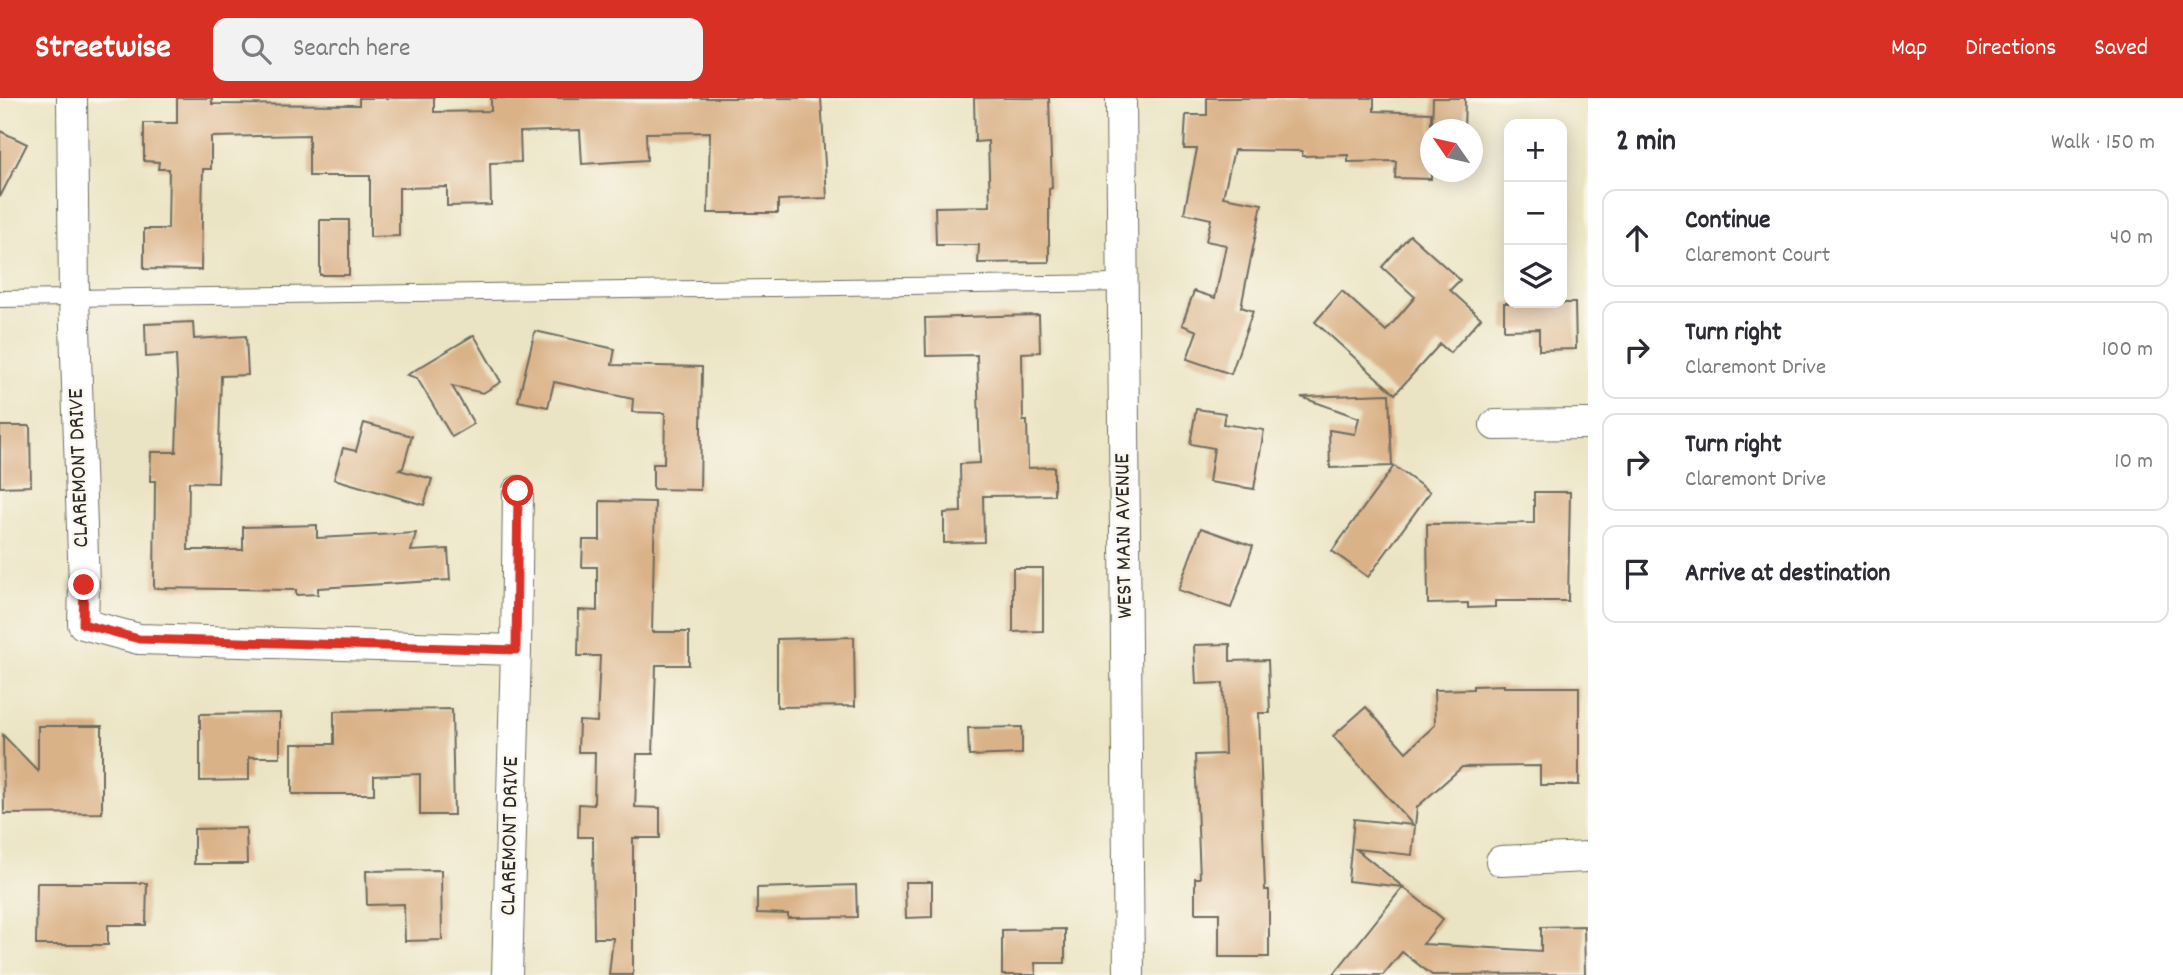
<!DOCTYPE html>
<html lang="en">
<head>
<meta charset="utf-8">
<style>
  :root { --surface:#fff; --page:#f2f2f3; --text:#2b2b33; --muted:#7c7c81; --line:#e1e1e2; --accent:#d93025 }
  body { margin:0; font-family:Dekko,sans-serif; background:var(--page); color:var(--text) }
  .controls { position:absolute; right:21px; top:21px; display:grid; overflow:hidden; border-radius:14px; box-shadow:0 4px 18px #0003 }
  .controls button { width:63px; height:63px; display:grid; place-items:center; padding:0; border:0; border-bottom:2px solid var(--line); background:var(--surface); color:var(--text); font:35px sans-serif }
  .compass { position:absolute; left:1420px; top:21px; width:63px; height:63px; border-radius:50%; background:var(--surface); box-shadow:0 4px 18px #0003; rotate:304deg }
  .stop { position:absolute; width:21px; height:21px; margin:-16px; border:5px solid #d93025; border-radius:50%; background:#fff }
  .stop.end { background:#d93025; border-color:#fff; box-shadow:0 2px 7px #0008 }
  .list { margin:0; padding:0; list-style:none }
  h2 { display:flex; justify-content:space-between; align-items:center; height:91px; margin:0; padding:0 28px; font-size:30px }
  h2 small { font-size:23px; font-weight:400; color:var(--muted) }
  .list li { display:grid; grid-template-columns:46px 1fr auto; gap:21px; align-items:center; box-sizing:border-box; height:98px; margin:0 14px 14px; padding:0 14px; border:2px solid var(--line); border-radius:14px }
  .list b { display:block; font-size:26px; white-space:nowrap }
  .list p { margin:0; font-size:23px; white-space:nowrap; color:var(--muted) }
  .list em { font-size:23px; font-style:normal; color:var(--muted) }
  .icon { flex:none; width:38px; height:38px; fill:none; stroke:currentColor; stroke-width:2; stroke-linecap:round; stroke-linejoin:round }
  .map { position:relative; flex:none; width:1588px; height:877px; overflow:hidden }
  header { display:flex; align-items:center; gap:42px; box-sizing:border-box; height:98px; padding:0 35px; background:var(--accent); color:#fff }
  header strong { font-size:33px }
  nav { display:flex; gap:38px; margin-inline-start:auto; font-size:24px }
  .search { width:490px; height:63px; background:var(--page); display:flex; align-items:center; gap:18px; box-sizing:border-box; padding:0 24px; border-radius:14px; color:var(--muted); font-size:26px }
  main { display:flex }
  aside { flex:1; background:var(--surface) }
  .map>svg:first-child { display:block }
  .building { fill:#dab288 }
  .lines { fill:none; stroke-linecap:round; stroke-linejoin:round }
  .lane-casing { stroke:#6e6c61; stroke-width:18 }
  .street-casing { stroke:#6e6c61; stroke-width:32 }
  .lane { stroke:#fff; stroke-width:16 }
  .street { stroke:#fff; stroke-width:30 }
  .route { stroke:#d93025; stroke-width:9 }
  .labels { text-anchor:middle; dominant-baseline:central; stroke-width:5; stroke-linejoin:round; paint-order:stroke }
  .street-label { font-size:23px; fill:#2b2b2b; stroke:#fbf7ec }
</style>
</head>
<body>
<header>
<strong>Streetwise</strong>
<div class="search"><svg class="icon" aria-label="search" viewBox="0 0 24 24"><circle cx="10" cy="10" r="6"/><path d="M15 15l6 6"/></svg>Search here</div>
<nav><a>Map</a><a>Directions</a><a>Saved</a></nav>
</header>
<main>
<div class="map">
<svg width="1588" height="877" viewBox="0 0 1588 877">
  <rect width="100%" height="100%" fill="#fbf7ec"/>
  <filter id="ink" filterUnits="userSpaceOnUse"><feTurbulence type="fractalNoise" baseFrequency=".0143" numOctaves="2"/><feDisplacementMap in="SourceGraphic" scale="14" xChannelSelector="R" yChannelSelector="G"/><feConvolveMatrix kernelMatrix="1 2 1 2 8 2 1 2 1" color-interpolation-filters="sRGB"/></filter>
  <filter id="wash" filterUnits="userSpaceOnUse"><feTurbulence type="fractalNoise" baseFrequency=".00686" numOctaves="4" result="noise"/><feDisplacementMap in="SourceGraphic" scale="28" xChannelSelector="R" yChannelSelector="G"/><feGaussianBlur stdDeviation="1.57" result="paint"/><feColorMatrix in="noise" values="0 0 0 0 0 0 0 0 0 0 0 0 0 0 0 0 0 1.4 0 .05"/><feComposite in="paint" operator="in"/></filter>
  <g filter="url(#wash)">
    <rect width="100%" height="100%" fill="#ebe4c4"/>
    <g id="blocks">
      <g class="building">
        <path d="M 177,0 L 212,0 L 212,6 L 359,7 L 359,0 L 434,0 L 434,14 L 491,13 L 491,0 L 821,0 L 827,100 L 778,102 L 778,115 L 708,115 L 710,34 L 646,35 L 647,62 L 582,66 L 580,32 L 520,34 L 521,64 L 490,65 L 491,107 L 447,108 L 447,89 L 399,90 L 399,138 L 370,139 L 370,78 L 309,78 L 309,37 L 211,39 L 211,71 L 203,71 L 201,172 L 144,171 L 144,131 L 168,131 L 169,71 L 158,71 L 159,64 L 144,63 L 144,25 L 177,25 Z"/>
        <path d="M 974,0 L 1049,0 L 1052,90 L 1049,91 L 1049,164 L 978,165 L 979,147 L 936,147 L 935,109 L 990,108 L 988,43 L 975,44 Z"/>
        <path d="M 1207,0 L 1374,0 L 1374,13 L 1431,15 L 1431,81 L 1395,80 L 1396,63 L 1348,64 L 1348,57 L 1302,58 L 1302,53 L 1234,52 L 1223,99 L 1262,106 L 1241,209 L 1253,213 L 1231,276 L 1187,261 L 1197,233 L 1182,227 L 1194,193 L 1215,200 L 1226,147 L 1206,143 L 1211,121 L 1184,115 L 1197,51 L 1184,51 L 1186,17 L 1207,17 Z"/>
        <path d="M 1433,0 L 1465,0 L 1464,32 L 1432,32 Z"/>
        <path d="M 0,33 L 27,46 L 0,99 Z"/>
        <rect x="320" y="122" width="29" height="55"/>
        <path d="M 1410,137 L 1460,182 L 1450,192 L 1481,220 L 1450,255 L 1440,246 L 1395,296 L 1315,224 L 1342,193 L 1386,233 L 1415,199 L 1382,169 Z"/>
        <path d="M 1504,205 L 1575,205 L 1576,251 L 1539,252 L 1539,231 L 1504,232 Z"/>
        <path d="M 1039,217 L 1040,254 L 1022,255 L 1023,323 L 1027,323 L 1028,370 L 1054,369 L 1054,397 L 983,398 L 984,444 L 944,445 L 944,415 L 961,414 L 960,366 L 980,365 L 977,257 L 926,258 L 925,220 Z"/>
        <path d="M 193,224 L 194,241 L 246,238 L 248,277 L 221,278 L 218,385 L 189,384 L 188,452 L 243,452 L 243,429 L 317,427 L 317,440 L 416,435 L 411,453 L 448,451 L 450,482 L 318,490 L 318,496 L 296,497 L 296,492 L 154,490 L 155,383 L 150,383 L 151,354 L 176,354 L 178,298 L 176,257 L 146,259 L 145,226 Z"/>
        <path d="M 535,233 L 615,251 L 612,267 L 702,269 L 700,392 L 653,391 L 653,366 L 664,366 L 665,315 L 632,314 L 633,301 L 554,284 L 548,309 L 518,303 Z"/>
        <path d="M 474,237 L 501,284 L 483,295 L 452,288 L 474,326 L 452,339 L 417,280 L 407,277 Z"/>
        <path d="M 1389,296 L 1392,368 L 1330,370 L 1329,332 L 1355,336 L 1359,320 L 1301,299 Z"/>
        <path d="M 1196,311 L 1225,315 L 1223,326 L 1264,332 L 1254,391 L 1209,384 L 1214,350 L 1190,346 Z"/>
        <path d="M 364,325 L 412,338 L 403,370 L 399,372 L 432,381 L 424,407 L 334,381 L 343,350 L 356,353 Z"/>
        <path d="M 0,328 L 30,328 L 31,388 L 0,389 Z"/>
        <path d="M 1394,368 L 1430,394 L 1368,479 L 1332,453 Z"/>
        <path d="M 1534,394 L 1570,394 L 1568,503 L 1495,503 L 1495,509 L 1468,510 L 1468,505 L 1428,506 L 1427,426 L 1534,425 Z"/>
        <path d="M 600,403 L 655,404 L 652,534 L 689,534 L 689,567 L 656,567 L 653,656 L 637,656 L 635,709 L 660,710 L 660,740 L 633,740 L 633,877 L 609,877 L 613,840 L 594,840 L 593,739 L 578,739 L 579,706 L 594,707 L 595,654 L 578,654 L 579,623 L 597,624 L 600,558 L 578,558 L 579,512 L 597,513 L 597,469 L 582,469 L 583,442 L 600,442 Z"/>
        <path d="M 1201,430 L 1253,448 L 1231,510 L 1178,492 Z"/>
        <path d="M 1013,470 L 1043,470 L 1043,533 L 1013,534 Z"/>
        <path d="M 854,539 L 855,608 L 777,609 L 777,541 Z"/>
        <path d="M 1230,546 L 1230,563 L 1268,562 L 1270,615 L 1259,615 L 1265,792 L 1269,792 L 1269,859 L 1219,859 L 1219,815 L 1195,815 L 1195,780 L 1200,780 L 1195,657 L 1225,656 L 1223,585 L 1196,586 L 1194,547 Z"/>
        <path d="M 1504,587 L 1504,589 L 1579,589 L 1579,687 L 1540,687 L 1540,668 L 1462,669 L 1417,709 L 1412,757 L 1356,751 L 1403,789 L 1348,783 L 1354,721 L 1413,727 L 1333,638 L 1366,609 L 1406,654 L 1435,627 L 1434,592 L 1473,591 L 1473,588 Z"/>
        <path d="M 452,611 L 454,717 L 420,717 L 420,676 L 374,678 L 374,696 L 292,696 L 292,646 L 334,646 L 334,613 Z"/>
        <path d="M 280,615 L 280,659 L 249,659 L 249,682 L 200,683 L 200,616 Z"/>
        <path d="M 38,628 L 102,628 L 102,715 L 4,716 L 3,637 L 38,673 Z"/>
        <path d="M 1022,629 L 1022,656 L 969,658 L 968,630 Z"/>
        <path d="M 246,730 L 247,766 L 194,766 L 194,731 Z"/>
        <path d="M 441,772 L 442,842 L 405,843 L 404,806 L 367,807 L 366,773 Z"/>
        <path d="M 905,784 L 932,784 L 932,819 L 906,820 Z"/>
        <path d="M 37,785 L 147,785 L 146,827 L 108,827 L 108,847 L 36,847 Z"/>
        <path d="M 856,787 L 857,819 L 788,820 L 788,816 L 757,815 L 757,790 Z"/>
        <path d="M 1403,789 L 1443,821 L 1423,846 L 1541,853 L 1541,829 L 1584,828 L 1585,876 L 1432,877 L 1402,854 L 1383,877 L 1333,877 Z"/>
        <path d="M 1065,831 L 1065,865 L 1035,865 L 1036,877 L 1002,877 L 1002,832 Z"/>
      </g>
    </g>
  </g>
  <g filter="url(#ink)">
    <use href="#blocks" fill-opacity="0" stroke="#6e6c61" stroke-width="2"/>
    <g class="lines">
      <defs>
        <path id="lane" d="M 0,201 L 1122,185"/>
        <g id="street">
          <path d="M 72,0 L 74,200 L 84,487 L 83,526 L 139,541 L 516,552 L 507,877"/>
          <path d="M 1121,0 L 1129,877"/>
          <path d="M 1495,327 L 1588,326"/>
          <path d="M 516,552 L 518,393"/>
          <path d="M 1501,763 L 1588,759"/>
        </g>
      </defs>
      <use href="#lane" class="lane-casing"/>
      <use href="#street" class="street-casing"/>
      <use href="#lane" class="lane"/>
      <use href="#street" class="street"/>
    </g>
  </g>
  <g class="lines" filter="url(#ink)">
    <path class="route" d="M 84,487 L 83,526 L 139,541 L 516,552 L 518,393"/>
  </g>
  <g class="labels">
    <g class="street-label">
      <text transform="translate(80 370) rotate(-92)">CLAREMONT DRIVE</text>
      <text transform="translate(1125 438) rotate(-91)">WEST MAIN AVENUE</text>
      <text transform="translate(511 738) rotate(-89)">CLAREMONT DRIVE</text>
    </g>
  </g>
</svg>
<div class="controls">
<button>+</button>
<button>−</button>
<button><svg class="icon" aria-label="layers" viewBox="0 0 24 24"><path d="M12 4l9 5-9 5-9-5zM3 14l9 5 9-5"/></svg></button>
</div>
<svg class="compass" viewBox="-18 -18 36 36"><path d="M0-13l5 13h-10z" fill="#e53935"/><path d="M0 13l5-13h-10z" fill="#7c7c81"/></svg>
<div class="stop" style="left:518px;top:393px"></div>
<div class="stop end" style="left:84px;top:487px"></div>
</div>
<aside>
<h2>2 min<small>Walk · 150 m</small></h2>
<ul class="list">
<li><svg class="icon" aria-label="ahead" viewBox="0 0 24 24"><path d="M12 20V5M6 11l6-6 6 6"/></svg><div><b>Continue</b><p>Claremont Court</p></div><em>40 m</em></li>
<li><svg class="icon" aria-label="right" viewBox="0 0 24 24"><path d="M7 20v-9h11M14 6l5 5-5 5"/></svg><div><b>Turn right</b><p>Claremont Drive</p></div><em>100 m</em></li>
<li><svg class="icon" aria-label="right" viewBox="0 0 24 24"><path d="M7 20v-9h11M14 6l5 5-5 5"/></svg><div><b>Turn right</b><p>Claremont Drive</p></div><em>10 m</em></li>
<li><svg class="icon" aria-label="arrive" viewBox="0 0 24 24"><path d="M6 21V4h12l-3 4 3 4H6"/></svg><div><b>Arrive at destination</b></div></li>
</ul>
</aside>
</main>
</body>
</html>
